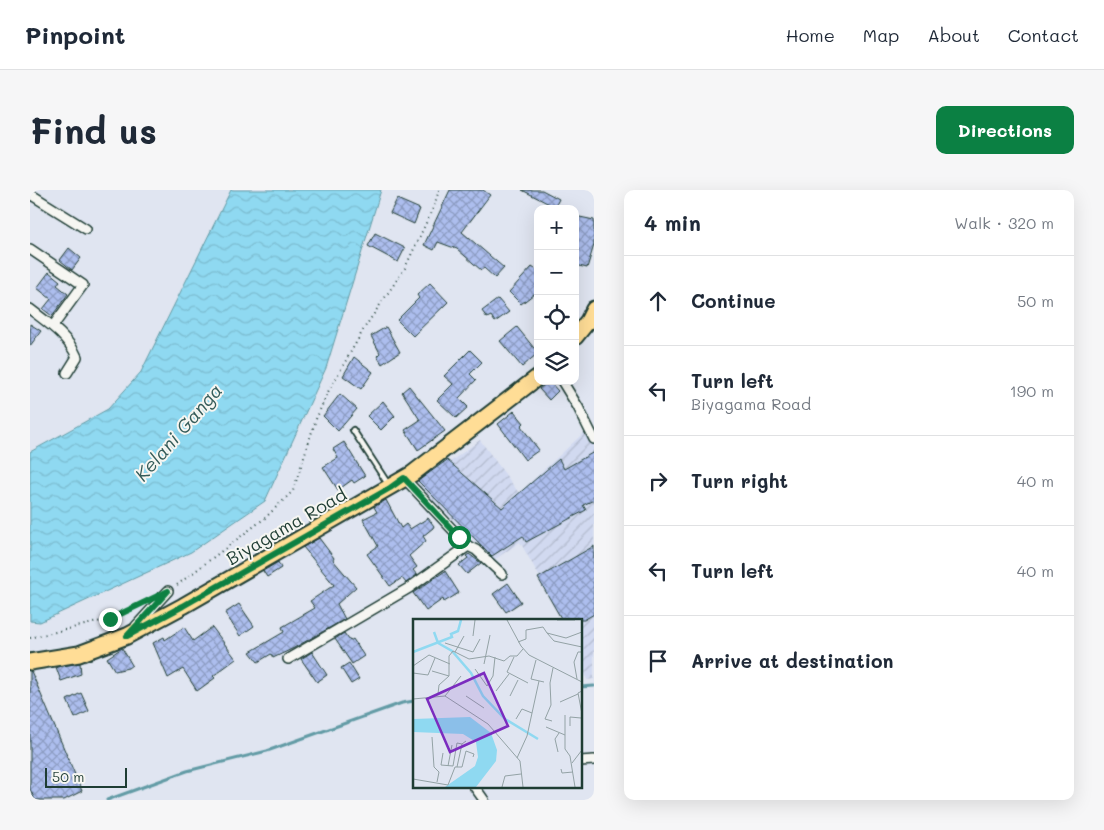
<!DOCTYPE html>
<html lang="en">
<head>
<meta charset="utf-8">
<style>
  :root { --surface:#fff; --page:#f6f6f7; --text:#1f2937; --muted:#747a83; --line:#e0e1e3; --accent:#0b8043 }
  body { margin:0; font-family:Mali,sans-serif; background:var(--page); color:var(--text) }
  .controls { position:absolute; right:15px; top:15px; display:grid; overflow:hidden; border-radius:10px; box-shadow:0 5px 20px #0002 }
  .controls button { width:45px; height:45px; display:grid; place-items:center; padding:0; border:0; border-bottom:1px solid var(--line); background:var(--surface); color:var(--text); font:25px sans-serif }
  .scale { position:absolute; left:15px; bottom:12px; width:82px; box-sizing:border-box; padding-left:5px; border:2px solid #1f3d34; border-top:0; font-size:14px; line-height:18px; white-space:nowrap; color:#1f3d34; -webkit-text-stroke:4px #f6f6f2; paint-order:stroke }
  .stop { position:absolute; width:15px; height:15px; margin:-11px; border:4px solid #0b8043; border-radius:50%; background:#fff }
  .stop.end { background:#0b8043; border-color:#fff; box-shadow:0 1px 5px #0008 }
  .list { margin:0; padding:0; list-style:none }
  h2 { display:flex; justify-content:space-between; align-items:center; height:65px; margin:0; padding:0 20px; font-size:21px }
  h2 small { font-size:16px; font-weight:400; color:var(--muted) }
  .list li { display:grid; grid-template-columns:32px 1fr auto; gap:15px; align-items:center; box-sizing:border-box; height:90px; padding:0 20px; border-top:1px solid var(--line) }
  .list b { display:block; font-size:19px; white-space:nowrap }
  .list p { margin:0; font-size:16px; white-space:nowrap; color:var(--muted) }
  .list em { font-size:16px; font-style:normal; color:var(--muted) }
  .icon { flex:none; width:28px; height:28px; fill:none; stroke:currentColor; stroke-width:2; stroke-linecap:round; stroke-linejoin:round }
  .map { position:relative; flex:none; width:564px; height:610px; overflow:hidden; border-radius:10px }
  header { display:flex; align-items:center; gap:30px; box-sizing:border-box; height:70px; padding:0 25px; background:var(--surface); border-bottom:1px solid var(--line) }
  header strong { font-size:24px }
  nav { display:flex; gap:28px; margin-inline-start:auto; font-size:18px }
  .intro { display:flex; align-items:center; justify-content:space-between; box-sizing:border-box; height:120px; padding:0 30px }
  h1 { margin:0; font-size:35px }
  .button { padding:12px 22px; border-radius:10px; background:var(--accent); color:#fff; font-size:18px; font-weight:700 }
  main { display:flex; gap:30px; padding:0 30px }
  aside { flex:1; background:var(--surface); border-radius:10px; box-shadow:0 5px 20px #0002 }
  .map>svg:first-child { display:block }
  .industrial { fill:url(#industrial-furrows) }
  .water { fill:url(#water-waves); stroke:#629ba5 }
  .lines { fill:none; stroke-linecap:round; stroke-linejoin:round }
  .stream { stroke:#629ba5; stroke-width:3 }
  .building { fill:url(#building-cross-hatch); stroke:#1f3d34 }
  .service-casing { stroke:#1f3d34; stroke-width:8 }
  .minor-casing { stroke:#1f3d34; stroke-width:12 }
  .primary-casing { stroke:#1f3d34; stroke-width:19 }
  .path { stroke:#1f3d34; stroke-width:2; stroke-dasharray:1 4; stroke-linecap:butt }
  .service { stroke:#f6f6f2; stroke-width:4.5 }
  .minor { stroke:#f6f6f2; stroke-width:9 }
  .primary { stroke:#ffdd96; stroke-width:15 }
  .route { stroke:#0b8043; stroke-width:6 }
  .labels { text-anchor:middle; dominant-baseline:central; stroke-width:4; stroke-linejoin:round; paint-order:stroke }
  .street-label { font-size:18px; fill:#1f3d34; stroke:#f6f6f2 }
  .water-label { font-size:19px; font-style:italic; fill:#355c5a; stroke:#f6f6f2 }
  .inset-river { fill:none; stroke:#8fd9f1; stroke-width:2.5 }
  .inset-road { fill:none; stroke:#93a2a5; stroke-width:1 }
  .view { fill:#7b2cbf; fill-opacity:0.15; stroke:#7b2cbf; stroke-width:2.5 }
  .inset-edge { fill:none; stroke:#1f3d34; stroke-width:2.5 }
</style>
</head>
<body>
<header>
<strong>Pinpoint</strong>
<nav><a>Home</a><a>Map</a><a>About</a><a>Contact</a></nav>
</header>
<div class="intro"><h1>Find us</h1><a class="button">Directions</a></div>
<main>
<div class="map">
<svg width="564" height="610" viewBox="0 0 564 610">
  <defs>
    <pattern id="industrial-furrows" width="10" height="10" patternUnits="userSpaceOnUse" patternTransform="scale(1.25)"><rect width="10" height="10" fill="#d1d9f0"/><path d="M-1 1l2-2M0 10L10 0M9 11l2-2" fill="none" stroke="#b3bbce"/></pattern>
    <pattern id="water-waves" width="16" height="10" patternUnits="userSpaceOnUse" patternTransform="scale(1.25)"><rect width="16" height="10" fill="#8fd9f1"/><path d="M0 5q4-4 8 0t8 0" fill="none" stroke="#7bbbcf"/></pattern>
    <pattern id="building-cross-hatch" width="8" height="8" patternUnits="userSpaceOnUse" patternTransform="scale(1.25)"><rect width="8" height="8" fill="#adbeee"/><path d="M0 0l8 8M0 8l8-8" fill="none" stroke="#8c9cc2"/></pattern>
  </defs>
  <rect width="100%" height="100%" fill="#e0e5f1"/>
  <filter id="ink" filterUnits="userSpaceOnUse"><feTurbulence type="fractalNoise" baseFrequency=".02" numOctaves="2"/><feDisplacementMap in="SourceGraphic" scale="10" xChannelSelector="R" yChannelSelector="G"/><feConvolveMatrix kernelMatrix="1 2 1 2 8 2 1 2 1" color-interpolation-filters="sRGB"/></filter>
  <g filter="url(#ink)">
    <path class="industrial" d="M 561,236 L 564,242 L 564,489 L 557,490 L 550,471 L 550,430 L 534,430 L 490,352 L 464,370 L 386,293 L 405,283 L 450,250 L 489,303 Z"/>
    <path class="water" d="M 201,0 L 351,0 L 296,178 L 235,311 L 161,362 L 10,432 L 0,431 L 0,262 L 78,219 L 111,182 Z"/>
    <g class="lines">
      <g class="stream">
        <path d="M 550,497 L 564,496"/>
        <path d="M 77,610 L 157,581 L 237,561 L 372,513 L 384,511"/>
      </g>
    </g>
    <g class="building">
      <path d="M 420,0 L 453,0 L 460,5 L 432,42 L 474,78 L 465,88 L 454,78 L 451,80 L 427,59 L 408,52 L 404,60 L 394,55 Z"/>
      <path d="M 492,0 L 512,0 L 529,9 L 525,17 Z"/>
      <path d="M 367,9 L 390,19 L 384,34 L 360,23 Z"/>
      <path d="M 545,26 L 564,30 L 564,55 L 557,78 L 545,75 Z"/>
      <path d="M 345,43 L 375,58 L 368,72 L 338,56 Z"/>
      <path d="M 39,58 L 51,68 L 42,80 L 30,70 Z"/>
      <path d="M 502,77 L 508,81 L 508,101 L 491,114 L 479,102 Z"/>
      <path d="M 19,82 L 30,91 L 27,95 L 38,104 L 22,126 L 13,119 L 21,109 L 7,98 Z"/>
      <path d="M 400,93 L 418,112 L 383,146 L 367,130 L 389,108 L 387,105 Z"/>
      <path d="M 468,109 L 479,122 L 465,132 L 461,126 L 457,128 L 452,121 Z"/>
      <path d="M 0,134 L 11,141 L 0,156 Z"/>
      <path d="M 356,137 L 370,162 L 352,174 L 347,166 L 350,163 L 341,146 Z"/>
      <path d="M 487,137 L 508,163 L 492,177 L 470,151 Z"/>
      <path d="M 440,160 L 452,172 L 440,184 L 446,190 L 429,208 L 438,217 L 426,228 L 407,210 L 423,194 L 414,186 Z"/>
      <path d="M 324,167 L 343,182 L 331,199 L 313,186 Z"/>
      <path d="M 519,191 L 528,201 L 519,210 L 509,199 Z"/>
      <path d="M 379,196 L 415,241 L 388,260 L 375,240 L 390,230 L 372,202 Z"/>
      <path d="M 310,204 L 327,219 L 308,241 L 293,226 Z"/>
      <path d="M 353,211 L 365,226 L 351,240 L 337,226 Z"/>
      <path d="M 484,221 L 494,233 L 491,236 L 509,260 L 495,270 L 468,234 Z"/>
      <path d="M 314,252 L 335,286 L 324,293 L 322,290 L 308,300 L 293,277 L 308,268 L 303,259 Z"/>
      <path d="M 564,262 L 564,310 L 553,315 L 556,320 L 496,352 L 493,346 L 462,366 L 388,291 L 417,270 L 472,318 L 529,269 L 534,279 Z"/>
      <path d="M 356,310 L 371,338 L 376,334 L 380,339 L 398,328 L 404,336 L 403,338 L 393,346 L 396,351 L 379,366 L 387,377 L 383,380 L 387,385 L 376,393 L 372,388 L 360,396 L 337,364 L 348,356 L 333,329 L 347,322 L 344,317 Z"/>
      <path d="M 289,348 L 304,368 L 303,370 L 326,397 L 307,414 L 315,429 L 264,458 L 243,468 L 241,464 L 228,472 L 220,462 L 254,442 L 252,437 L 285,418 L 280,411 L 304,395 L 273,357 Z"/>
      <path d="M 564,356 L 564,424 L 554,430 L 532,430 L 508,388 Z"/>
      <path d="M 439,364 L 451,373 L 437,384 L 429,375 L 438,368 L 436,366 Z"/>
      <path d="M 248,372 L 251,378 L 237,387 L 233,381 Z"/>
      <path d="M 415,381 L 429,403 L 414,412 L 413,409 L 396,421 L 383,403 Z"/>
      <path d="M 478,393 L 491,412 L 476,422 L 463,404 Z"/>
      <path d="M 209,414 L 224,436 L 210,446 L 195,423 Z"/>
      <path d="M 154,437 L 163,451 L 182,437 L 206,469 L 183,486 L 185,488 L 167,501 L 153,479 L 138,488 L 123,453 L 134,447 L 135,450 Z"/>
      <path d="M 314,443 L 320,451 L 323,449 L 334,466 L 322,474 L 305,449 Z"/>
      <path d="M 92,458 L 102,475 L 98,478 L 85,481 L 77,468 Z"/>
      <path d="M 282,462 L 297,485 L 287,492 L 271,469 Z"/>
      <path d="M 50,473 L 51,484 L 31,491 L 26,477 Z"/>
      <path d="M 319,473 L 329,489 L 321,494 L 311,478 Z"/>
      <path d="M 0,481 L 1,481 L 52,601 L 34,610 L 5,610 L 0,599 Z"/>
      <path d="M 51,503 L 59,521 L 45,528 L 37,510 Z"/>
    </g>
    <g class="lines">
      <defs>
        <path id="service" d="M 323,240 L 358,294"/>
        <g id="minor">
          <path d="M 0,4 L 56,39"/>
          <path d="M 0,59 L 53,95 L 23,136"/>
          <path d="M 0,119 C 18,133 38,146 47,167 L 37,183"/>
          <path d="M 532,191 L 548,217 L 564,249"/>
          <path d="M 374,288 L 438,356 L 446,360 L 472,384"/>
          <path d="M 106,436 L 138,401"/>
          <path d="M 258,469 L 379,398 L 438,356"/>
          <path d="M 550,571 L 564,570"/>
          <path d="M 444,596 L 454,610"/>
        </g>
        <g id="primary">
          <path d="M 545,147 L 558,131 L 564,119"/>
          <path d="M 0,472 L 49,464 L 97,446 L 153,416 L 382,284 L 508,187"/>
        </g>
      </defs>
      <use href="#service" class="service-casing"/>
      <use href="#minor" class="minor-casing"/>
      <use href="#primary" class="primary-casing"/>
      <g class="path">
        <path d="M 147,395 L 235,328 L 263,301 L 286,229 L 298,202 L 335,137 L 375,78 L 404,16 L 409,0"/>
        <path d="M 0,448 L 80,429 L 112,414"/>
      </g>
      <use href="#service" class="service"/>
      <use href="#minor" class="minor"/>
      <use href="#primary" class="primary"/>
    </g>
  </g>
  <g class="lines" filter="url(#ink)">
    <path class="route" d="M 80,429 L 138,401 L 97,446 L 153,416 L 360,298 L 374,288 L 429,347"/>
  </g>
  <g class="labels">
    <g class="street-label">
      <text transform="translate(256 336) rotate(-30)">Biyagama Road</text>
    </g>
    <g class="water-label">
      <text transform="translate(148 242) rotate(-49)">Kelani Ganga</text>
    </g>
  </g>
  <g transform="translate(383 429)">
    <rect width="169" height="169" fill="#e0e5f1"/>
    <path d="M 57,98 L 78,114 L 84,131 L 83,142 L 63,168 L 32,168 L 62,147 L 65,138 L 63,123 L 50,115 L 0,113 L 0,100 Z" fill="#8fd9f1"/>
    <path class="inset-river" d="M 21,13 L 25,24 L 39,32 L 58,54 L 70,77 L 92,100 L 125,120M 0,33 L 39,18 L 38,15 L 45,12 L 48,1"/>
    <path class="inset-road" d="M 94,1 L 108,27 L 116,36 L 169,63M 144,1 L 162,1M 134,14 L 141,22 L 169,28M 60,17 L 62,1M 105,23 L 113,20 L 113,11 L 130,8 L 134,14 L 153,19 L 169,13M 32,24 L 60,33 L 67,20M 42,33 L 51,17M 101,38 L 94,53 L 115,64M 123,41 L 118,60 L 131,63M 71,45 L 77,16M 0,47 L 16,36 L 37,45M 62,50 L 74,67 L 80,57 L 82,38M 19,52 L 36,57M 0,54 L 15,56 L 22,39M 164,60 L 161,43 L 165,33 L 169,33M 83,72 L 96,55M 169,72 L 165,74 L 169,95M 25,75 L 26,66 L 36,57 L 36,37 L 40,32 L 56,40 L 76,37 L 91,42 L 97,37 L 104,37 L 110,30M 32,77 L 48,57M 53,77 L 71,89M 97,77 L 105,61M 0,80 L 32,77 L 75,105 L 107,142 L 110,168M 147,83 L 165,75M 152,96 L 152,130 L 157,137 L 162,168M 103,100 L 109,90 L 119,94M 139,102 L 132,100 L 138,86 L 137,64 L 140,49M 157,107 L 157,98 L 168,99M 133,108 L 152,116M 19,118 L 21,148 L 26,153 L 24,163M 145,133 L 142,120 L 146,114M 30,134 L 28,146 L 40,147 L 44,124 L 49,125M 104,139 L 114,117 L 126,62M 159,144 L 169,131M 35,147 L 39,126M 44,148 L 49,125 L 53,122M 148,150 L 149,154 L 160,153M 0,160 L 35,166 L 42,148 L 49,148 L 53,132 L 61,135 L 60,138M 89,168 L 92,157 L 108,155"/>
    <path class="view" d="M 71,54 L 95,107 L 37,133 L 14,80 Z"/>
    <rect width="169" height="169" class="inset-edge"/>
  </g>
</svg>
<div class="controls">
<button>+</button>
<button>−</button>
<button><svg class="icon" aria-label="locate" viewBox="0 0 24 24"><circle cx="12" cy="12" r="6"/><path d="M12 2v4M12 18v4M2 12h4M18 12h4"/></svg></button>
<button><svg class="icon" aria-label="layers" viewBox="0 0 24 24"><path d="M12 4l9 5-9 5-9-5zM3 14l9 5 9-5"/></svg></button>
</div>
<div class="scale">50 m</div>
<div class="stop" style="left:429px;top:347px"></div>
<div class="stop end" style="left:80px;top:429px"></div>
</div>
<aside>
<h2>4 min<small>Walk · 320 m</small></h2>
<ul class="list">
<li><svg class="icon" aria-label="ahead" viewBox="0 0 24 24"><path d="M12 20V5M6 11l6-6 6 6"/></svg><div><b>Continue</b></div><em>50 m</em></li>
<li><svg class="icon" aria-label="left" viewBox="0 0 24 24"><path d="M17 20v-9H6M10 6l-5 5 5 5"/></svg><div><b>Turn left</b><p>Biyagama Road</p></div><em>190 m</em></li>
<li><svg class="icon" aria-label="right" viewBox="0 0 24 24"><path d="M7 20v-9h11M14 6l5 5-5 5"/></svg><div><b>Turn right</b></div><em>40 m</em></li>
<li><svg class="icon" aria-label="left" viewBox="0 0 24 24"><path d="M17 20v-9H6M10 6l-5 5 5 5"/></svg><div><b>Turn left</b></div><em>40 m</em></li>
<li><svg class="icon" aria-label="arrive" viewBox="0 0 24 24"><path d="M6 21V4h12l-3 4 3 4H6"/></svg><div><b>Arrive at destination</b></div></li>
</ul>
</aside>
</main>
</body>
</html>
